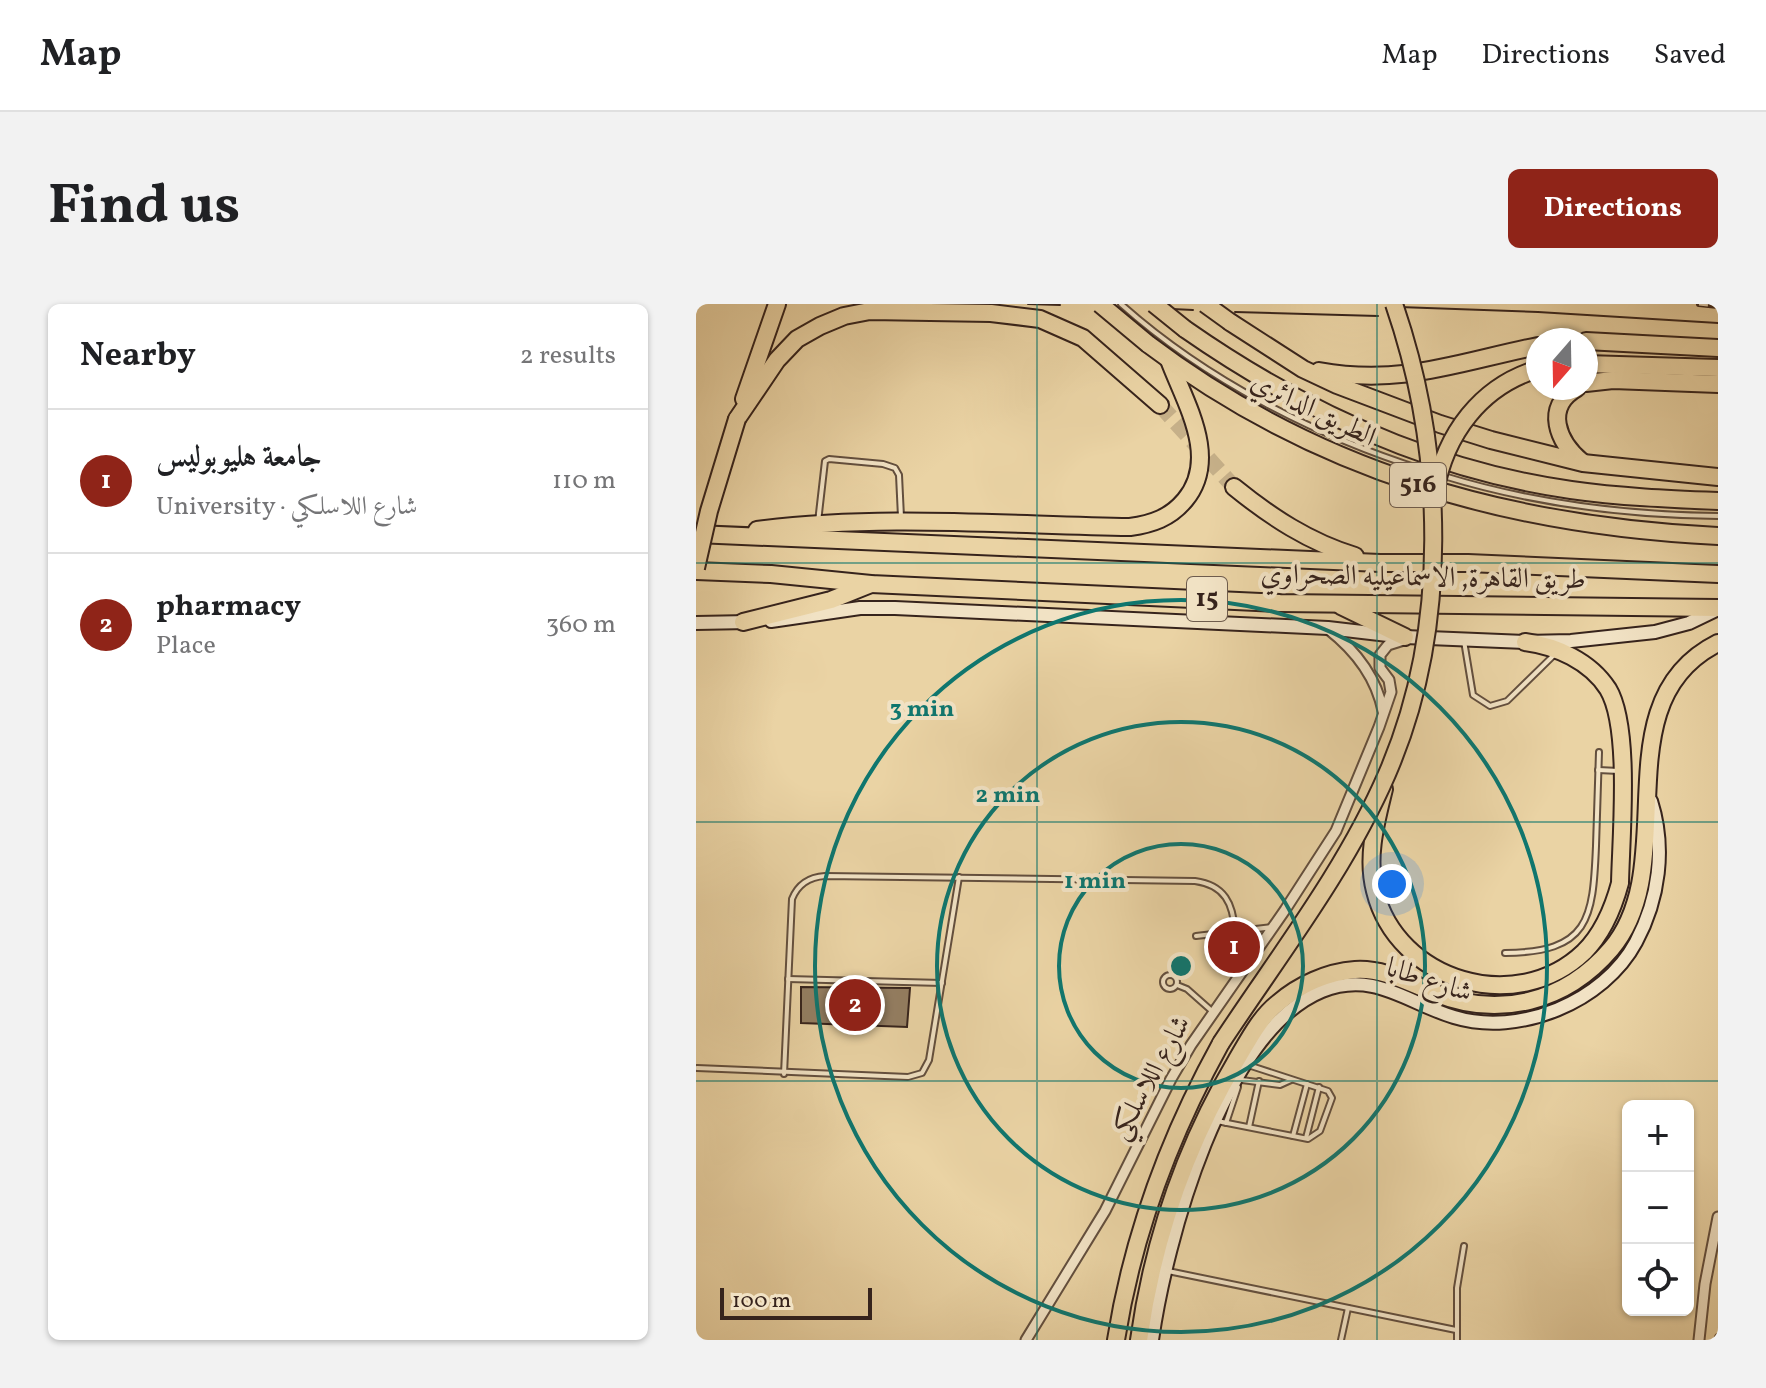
<!DOCTYPE html>
<html lang="en">
<head>
<meta charset="utf-8">
<style>
  :root { --surface:#fff; --page:#f2f2f2; --text:#202124; --muted:#757577; --line:#e0e0e0; --accent:#8f2418 }
  body { margin:0; font-family:Vollkorn,Amiri,serif; background:var(--page); color:var(--text) }
  .controls { position:absolute; right:24px; bottom:24px; display:grid; overflow:hidden; border-radius:12px; box-shadow:0 2px 6px #0004 }
  .controls button { width:72px; height:72px; display:grid; place-items:center; padding:0; border:0; border-bottom:2px solid var(--line); background:var(--surface); color:var(--text); font:40px sans-serif }
  .compass { position:absolute; left:830px; top:24px; width:72px; height:72px; border-radius:50%; background:var(--surface); box-shadow:0 2px 6px #0004; rotate:200deg }
  .scale { position:absolute; left:24px; bottom:20px; width:152px; box-sizing:border-box; padding-left:8px; border:4px solid #36231c; border-top:0; font-size:22px; line-height:28px; white-space:nowrap; color:#36231c; -webkit-text-stroke:6px #f1e2c4; paint-order:stroke }
  .you { position:absolute; left:696px; top:580px; width:28px; height:28px; margin:-20px; border:6px solid #fff; border-radius:50%; background:#1a73e8; box-shadow:0 0 0 12px #1a73e833 }
  .badge { display:grid; place-items:center; width:52px; height:52px; border-radius:50%; background:var(--accent); color:#fff; font-size:26px; font-weight:700 }
  .pin { position:absolute; translate:-50% -50%; border:4px solid #fff; box-shadow:0 2px 8px #0006 }
  .list { margin:0; padding:0; list-style:none }
  h2 { display:flex; justify-content:space-between; align-items:center; height:104px; margin:0; padding:0 32px; font-size:34px }
  h2 small { font-size:26px; font-weight:400; color:var(--muted) }
  .list li { display:grid; grid-template-columns:52px 1fr auto; gap:24px; align-items:center; box-sizing:border-box; height:144px; padding:0 32px; border-top:2px solid var(--line) }
  .list b { display:block; font-size:30px; white-space:nowrap }
  .list p { margin:0; font-size:26px; white-space:nowrap; color:var(--muted) }
  .list em { font-size:26px; font-style:normal; color:var(--muted) }
  .icon { flex:none; width:44px; height:44px; fill:none; stroke:currentColor; stroke-width:2; stroke-linecap:round; stroke-linejoin:round }
  .map { position:relative; flex:none; width:1022px; height:1036px; overflow:hidden; border-radius:12px }
  header { display:flex; align-items:center; gap:48px; box-sizing:border-box; height:112px; padding:0 40px; background:var(--surface); border-bottom:2px solid var(--line) }
  header strong { font-size:38px }
  nav { display:flex; gap:44px; margin-inline-start:auto; font-size:28px }
  .intro { display:flex; align-items:center; justify-content:space-between; box-sizing:border-box; height:192px; padding:0 48px }
  h1 { margin:0; font-size:56px }
  .button { padding:20px 36px; border-radius:12px; background:var(--accent); color:#fff; font-size:28px; font-weight:700 }
  main { display:flex; gap:48px; padding:0 48px }
  aside { flex:1; background:var(--surface); border-radius:12px; box-shadow:0 2px 6px #0004 }
  .map>svg:first-child { display:block }
  .building { fill:#947f63; stroke:#36231c; stroke-width:2 }
  .lines { fill:none; stroke-linecap:round; stroke-linejoin:round }
  .highway-tunnel { stroke:#c6b089; stroke-width:16; stroke-dasharray:16 8; stroke-linecap:butt }
  .lane-casing { stroke:#634f3e; stroke-width:8 }
  .street-casing { stroke:#634f3e; stroke-width:13 }
  .secondary-casing { stroke:#36231c; stroke-width:16 }
  .highway-casing { stroke:#36231c; stroke-width:20 }
  .lane { stroke:#f1e2c4; stroke-width:4 }
  .street { stroke:#f1e2c4; stroke-width:9 }
  .secondary { stroke:#f1e2c4; stroke-width:12 }
  .highway { stroke:#ead3a4; stroke-width:16 }
  .tram { stroke:#36231c; stroke-width:2 }
  .rail-casing { stroke:#36231c; stroke-width:6 }
  .rail { stroke:#f1e2c4; stroke-width:3; stroke-dasharray:9; stroke-linecap:butt }
  .highway-bridge-casing { stroke:#36231c; stroke-width:20; stroke-linecap:butt }
  .highway-bridge { stroke:#ead3a4; stroke-width:16 }
  .grid { fill:none; stroke:#0f766e; stroke-width:2; stroke-opacity:0.55 }
  .ring { fill:none; stroke:#0f766e; stroke-width:4 }
  .labels { text-anchor:middle; dominant-baseline:central; stroke-width:8; stroke-linejoin:round; paint-order:stroke }
  .shield { fill:#f1e2c4; stroke:#6e5c4e; stroke-width:2 }
  .shield-label { font-size:26px; font-weight:bold; fill:#36231c }
  .street-label { font-size:28px; fill:#36231c; stroke:#f1e2c4 }
  .centre { fill:#0f766e; stroke:#f1e2c4; stroke-width:4 }
  .ring-label { font-size:24px; text-anchor:middle; font-weight:bold; fill:#0f766e; stroke:#f1e2c4; stroke-width:8; stroke-linejoin:round; paint-order:stroke }
</style>
</head>
<body>
<header>
<strong>Map</strong>
<nav><a>Map</a><a>Directions</a><a>Saved</a></nav>
</header>
<div class="intro"><h1>Find us</h1><a class="button">Directions</a></div>
<main>
<aside>
<h2>Nearby<small>2 results</small></h2>
<ul class="list">
<li><span class="badge">1</span><div><b>جامعة هليوبوليس</b><p>University · شارع اللاسلكي</p></div><em>110 m</em></li>
<li><span class="badge">2</span><div><b>pharmacy</b><p>Place</p></div><em>360 m</em></li>
</ul>
</aside>
<div class="map">
<svg width="1022" height="1036" viewBox="0 0 1022 1036">
  <rect width="100%" height="100%" fill="#ead3a4"/>
  <filter id="stains"><feTurbulence type="fractalNoise" baseFrequency=".0025" numOctaves="4"/><feColorMatrix values="0 0 0 0 .2 0 0 0 0 .09 0 0 0 0 .02 0 0 0 .5 -.17"/></filter>
  <radialGradient id="worn" r=".72"><stop offset=".6" stop-color="#630" stop-opacity="0"/><stop offset="1" stop-color="#630" stop-opacity=".3"/></radialGradient>
  <path class="building" d="M 105,683 L 214,684 L 211,723 L 105,719 Z"/>
  <g class="lines">
    <path class="highway-tunnel" d="M 464,101 L 538,183"/>
    <defs>
      <g id="lane">
        <path d="M 425,0 C 510,76 620,132 728,166"/>
        <path d="M 748,172 C 836,199 930,211 1022,212"/>
        <path d="M 122,218 L 129,157 L 133,155 L 187,160 L 199,164 L 203,171 L 205,213"/>
        <path d="M 768,337 L 777,391 L 794,402 L 811,397 L 858,351"/>
        <path d="M 902,466 L 923,467"/>
        <path d="M 500,632 L 577,623"/>
        <path d="M 809,649 C 893,648 897,616 900,542 C 901,511 902,480 903,448"/>
        <circle cx="474" cy="678" r="7"/>
        <path d="M 92,675 L 246,679"/>
        <path d="M 481,681 L 491,685 L 517,708"/>
        <path d="M 1,764 L 212,773 L 226,769 L 233,756 L 263,573"/>
        <path d="M 88,770 L 96,595 C 102,580 113,573 129,572 L 499,577 C 529,581 537,600 539,627"/>
        <path d="M 546,776 L 584,781 L 595,776"/>
        <path d="M 521,817 L 612,835 L 624,827 L 636,794 L 632,787 L 552,761"/>
        <path d="M 530,819 L 542,783"/>
        <path d="M 553,823 L 563,777"/>
        <path d="M 597,832 L 611,780"/>
        <path d="M 610,834 L 623,783"/>
        <path d="M 472,967 L 760,1026"/>
        <path d="M 645,1036 L 652,1004"/>
        <path d="M 761,1036 L 761,984 L 768,942"/>
        <path d="M 1021,1036 L 1022,1033"/>
      </g>
      <g id="street">
        <path d="M 632,325 C 659,346 680,373 687,407"/>
        <path d="M 330,1036 L 409,907 L 475,775 L 495,741 L 589,606 L 640,527 L 683,423 L 695,388 L 693,376 L 684,364 L 684,351 L 692,341 L 711,335"/>
        <path d="M 1003,1036 L 1009,980 L 1022,913"/>
      </g>
      <g id="secondary">
        <path d="M 75,317 L 164,304 L 199,304 L 632,324 L 709,333 L 829,338 L 875,337 L 959,328 L 993,319 L 1022,305"/>
        <path d="M 0,319 L 53,318"/>
        <path d="M 456,1036 C 470,938 526,728 626,687 C 678,666 711,699 758,713 C 823,733 908,698 940,638 C 963,595 970,544 955,497"/>
      </g>
      <g id="highway">
        <path d="M 534,18 L 607,65 L 641,81 L 744,120 L 795,136 L 887,159 L 1022,173"/>
        <path d="M 489,25 C 605,106 734,166 875,186 C 924,193 973,195 1022,197"/>
        <path d="M 890,37 L 1022,44"/>
        <path d="M 452,40 C 621,168 813,222 1022,232"/>
        <path d="M 890,60 L 1022,64"/>
        <path d="M 623,67 C 706,82 763,58 842,42"/>
        <path d="M 890,79 L 917,76 L 1022,80"/>
        <path d="M 881,84 C 847,103 862,138 886,158"/>
        <path d="M 48,95 L 81,0"/>
        <path d="M 41,115 L 81,56 L 101,35 L 124,22 L 148,12 L 174,7 L 295,9 L 344,15 L 387,34 L 464,101"/>
        <path d="M 538,183 C 575,213 613,238 659,252"/>
        <path d="M 61,226 C 183,210 311,221 434,223 C 456,220 474,214 489,196 C 524,154 489,99 473,56"/>
        <path d="M 0,230 L 684,259 L 772,259 L 1022,270"/>
        <path d="M 0,267 L 75,270 L 175,280 L 584,299 L 1022,304"/>
        <path d="M 645,302 L 709,333"/>
        <path d="M 47,318 L 135,296 L 175,280"/>
        <path d="M 688,485 C 680,518 670,553 679,587 C 701,677 820,713 888,648 C 907,629 917,605 924,579 C 925,532 935,423 912,385 C 894,357 860,342 829,338"/>
        <path d="M 420,1036 C 437,929 473,833 525,739"/>
        <path d="M 443,1036 C 457,937 489,843 540,757 C 552,737 563,714 582,699 C 603,681 631,668 659,666 C 688,664 713,679 739,689 C 803,715 870,698 915,645 C 988,559 904,398 1022,339"/>
      </g>
    </defs>
    <use href="#lane" class="lane-casing"/>
    <use href="#street" class="street-casing"/>
    <use href="#secondary" class="secondary-casing"/>
    <use href="#highway" class="highway-casing"/>
    <use href="#lane" class="lane"/>
    <use href="#street" class="street"/>
    <use href="#secondary" class="secondary"/>
    <use href="#highway" class="highway"/>
    <g class="tram">
      <path d="M 332,0 L 364,1"/>
      <path d="M 703,3 L 842,8 L 1022,19"/>
      <path d="M 476,5 L 497,6"/>
      <path d="M 539,8 L 682,12"/>
    </g>
    <defs>
      <path id="rail" d="M 1003,0 L 1022,2"/>
    </defs>
    <use href="#rail" class="rail-casing"/>
    <use href="#rail" class="rail"/>
    <defs>
      <g id="highway-bridge">
        <path d="M 404,0 L 452,40"/>
        <path d="M 458,0 L 489,25"/>
        <path d="M 509,0 L 534,18"/>
        <path d="M 739,188 C 749,130 785,82 842,65"/>
        <path d="M 0,264 L 13,207 L 41,115"/>
        <path d="M 525,739 C 583,651 649,567 691,470 C 754,325 749,148 698,0"/>
      </g>
    </defs>
    <use href="#highway-bridge" class="highway-bridge-casing"/>
    <use href="#highway-bridge" class="highway-bridge"/>
  </g>
  <path class="grid" d="M 341,0 L 341,1036M 681,0 L 681,1036M 0,259 L 1022,259M 0,518 L 1022,518M 0,777 L 1022,777"/>
  <g class="ring">
    <circle cx="485" cy="662" r="122"/>
    <circle cx="485" cy="662" r="244"/>
    <circle cx="485" cy="662" r="366"/>
  </g>
  <g class="labels">
    <g class="shield">
      <rect x="694" y="159" width="56" height="44" rx="6"/>
      <rect x="491" y="273" width="40" height="44" rx="6"/>
    </g>
    <g class="shield-label">
      <text x="722" y="181">516</text>
      <text x="511" y="295">15</text>
    </g>
    <g class="street-label">
      <text transform="translate(617 106) rotate(26)">الطريق الدائري</text>
      <text transform="translate(727 274) rotate(1)">طريق القاهرة, الاسماعيليه الصحراوي</text>
      <text transform="translate(733 677) rotate(18)">شارع طابا</text>
      <text transform="translate(455 774) rotate(-61)">شارع اللاسلكي</text>
    </g>
  </g>
  <circle cx="485" cy="662" r="12" class="centre"/>
  <g class="ring-label">
    <text x="226" y="412">3 min</text>
    <text x="312" y="498">2 min</text>
    <text x="399" y="584">1 min</text>
  </g>
  <rect width="100%" height="100%" filter="url(#stains)"/>
  <rect width="100%" height="100%" fill="url(#worn)"/>
</svg>
<div class="controls">
<button>+</button>
<button>−</button>
<button><svg class="icon" aria-label="locate" viewBox="0 0 24 24"><circle cx="12" cy="12" r="6"/><path d="M12 2v4M12 18v4M2 12h4M18 12h4"/></svg></button>
</div>
<svg class="compass" viewBox="-18 -18 36 36"><path d="M0-13l5 13h-10z" fill="#e53935"/><path d="M0 13l5-13h-10z" fill="#757577"/></svg>
<div class="scale">100 m</div>
<div class="you"></div>
<div class="pin badge" style="left:538px;top:643px">1</div>
<div class="pin badge" style="left:159px;top:701px">2</div>
</div>
</main>
</body>
</html>
